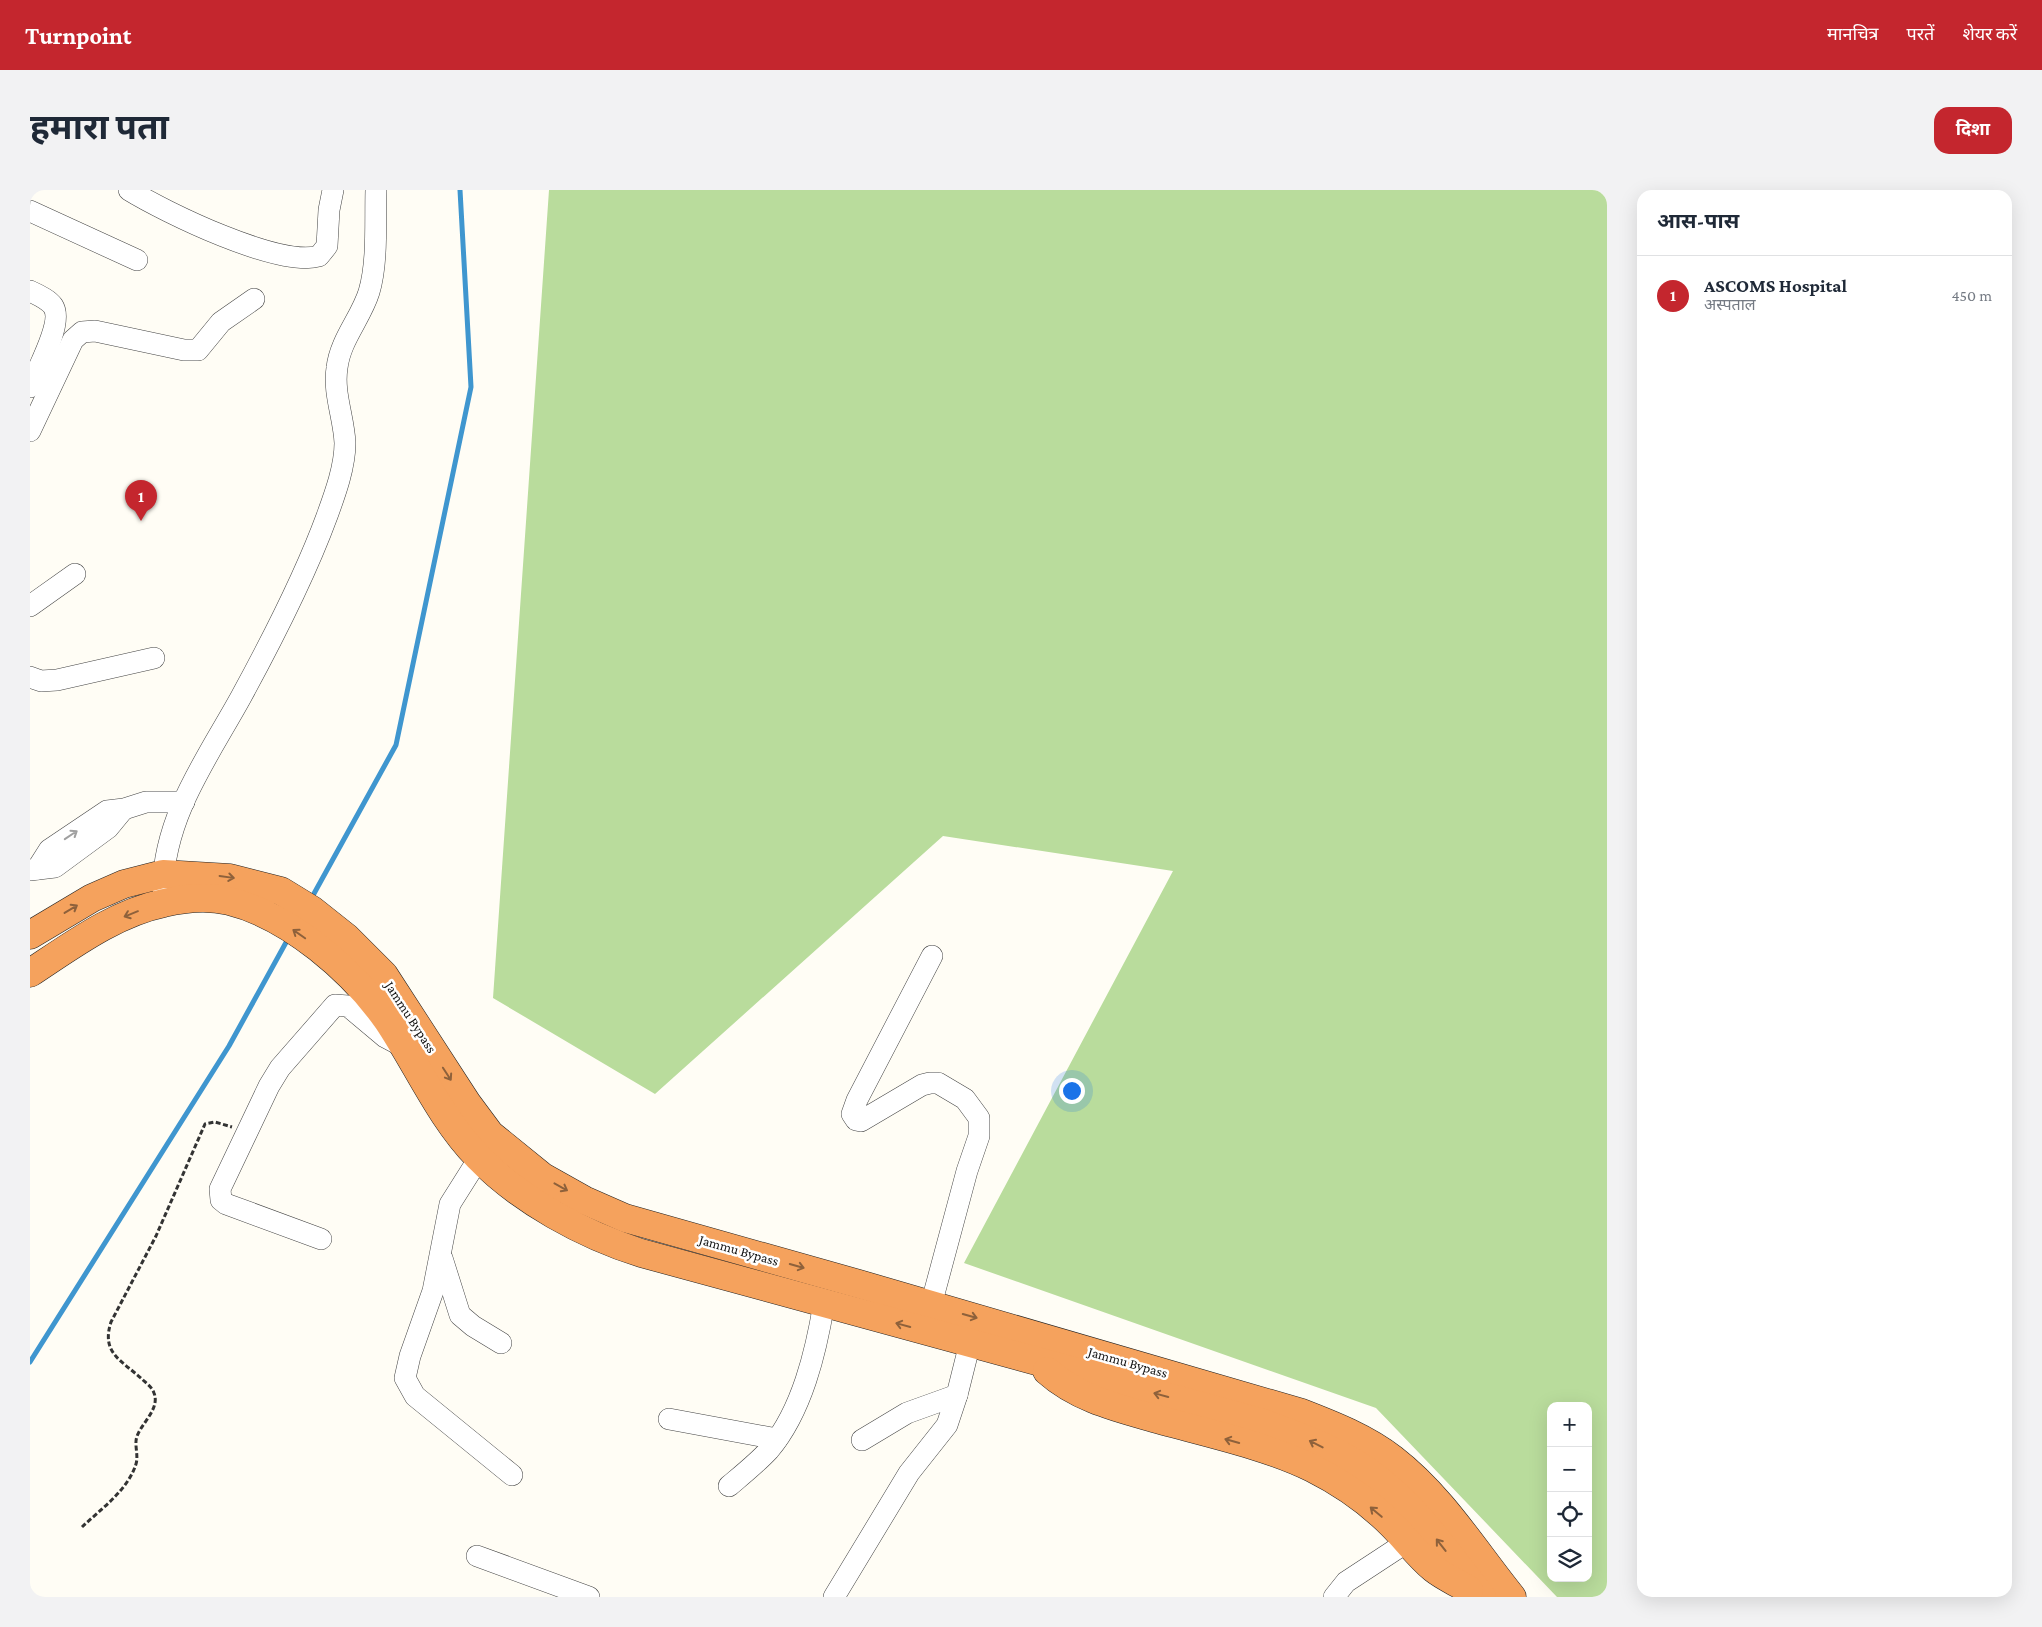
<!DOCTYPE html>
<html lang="hi">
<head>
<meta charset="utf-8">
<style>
  :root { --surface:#fff; --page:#f2f2f3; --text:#1f2937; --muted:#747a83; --line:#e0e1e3; --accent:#c4262e }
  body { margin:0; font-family:"Crimson Pro","Noto Sans Devanagari",serif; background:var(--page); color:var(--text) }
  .controls { position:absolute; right:15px; bottom:15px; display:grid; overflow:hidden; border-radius:10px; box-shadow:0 5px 20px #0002 }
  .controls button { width:45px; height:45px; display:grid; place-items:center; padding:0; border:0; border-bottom:1px solid var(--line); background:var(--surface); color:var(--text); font:25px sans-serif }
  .you { position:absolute; left:1041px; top:900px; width:18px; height:18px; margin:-12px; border:4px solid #fff; border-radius:50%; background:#1a73e8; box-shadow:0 0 0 8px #1a73e833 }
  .badge { display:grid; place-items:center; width:32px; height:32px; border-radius:50%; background:var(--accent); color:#fff; font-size:16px; font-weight:700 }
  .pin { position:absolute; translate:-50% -41px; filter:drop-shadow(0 1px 2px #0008) }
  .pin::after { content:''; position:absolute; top:26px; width:18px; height:15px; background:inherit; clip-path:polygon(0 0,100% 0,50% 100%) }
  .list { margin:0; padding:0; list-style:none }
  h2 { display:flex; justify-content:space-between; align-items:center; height:65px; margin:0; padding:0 20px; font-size:21px }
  h2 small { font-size:16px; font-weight:400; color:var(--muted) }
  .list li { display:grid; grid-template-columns:32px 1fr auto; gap:15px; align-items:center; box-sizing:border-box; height:80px; padding:0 20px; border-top:1px solid var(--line) }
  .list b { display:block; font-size:19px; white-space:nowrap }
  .list p { margin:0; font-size:16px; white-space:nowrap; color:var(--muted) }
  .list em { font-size:16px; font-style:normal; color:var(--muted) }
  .icon { flex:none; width:28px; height:28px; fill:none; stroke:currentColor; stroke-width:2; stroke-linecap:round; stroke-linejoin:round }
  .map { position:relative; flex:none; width:1577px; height:1407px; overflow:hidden; border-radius:15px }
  header { display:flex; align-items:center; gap:30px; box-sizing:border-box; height:70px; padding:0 25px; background:var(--accent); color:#fff }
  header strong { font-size:24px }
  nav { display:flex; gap:28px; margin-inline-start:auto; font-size:18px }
  .intro { display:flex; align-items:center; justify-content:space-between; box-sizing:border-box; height:120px; padding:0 30px }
  h1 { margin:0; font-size:35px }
  .button { padding:12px 22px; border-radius:15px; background:var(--accent); color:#fff; font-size:18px; font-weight:700 }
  main { display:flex; gap:30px; padding:0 30px }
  aside { flex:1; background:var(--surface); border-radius:15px; box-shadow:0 5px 20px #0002 }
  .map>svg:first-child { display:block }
  .forest { fill:#b9dc9c; fill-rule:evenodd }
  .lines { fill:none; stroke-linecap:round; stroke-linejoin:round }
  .stream { stroke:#3f96cf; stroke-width:5 }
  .minor-casing { stroke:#444; stroke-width:22 }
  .highway-casing { stroke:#222; stroke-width:29 }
  .path { stroke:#333; stroke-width:3; stroke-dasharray:5 2.5; stroke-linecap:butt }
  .minor { stroke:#fff; stroke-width:21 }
  .highway { stroke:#f5a25d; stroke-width:28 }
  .oneway { stroke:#a0a0a0 }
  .oneway2 { stroke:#8e613b }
  .labels { text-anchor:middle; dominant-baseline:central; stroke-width:5; stroke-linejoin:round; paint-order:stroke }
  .street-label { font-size:14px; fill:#111; stroke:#fff }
</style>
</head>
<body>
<header>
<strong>Turnpoint</strong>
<nav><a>मानचित्र</a><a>परतें</a><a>शेयर करें</a></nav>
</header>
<div class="intro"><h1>हमारा पता</h1><a class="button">दिशा</a></div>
<main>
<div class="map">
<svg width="1577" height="1407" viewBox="0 0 1577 1407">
  <rect width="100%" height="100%" fill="#fffdf5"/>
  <path class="forest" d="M 519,0 L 1577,0 L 1577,1407 L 1527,1407 L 1346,1218 L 934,1073 L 1143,681 L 913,646 L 625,904 L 463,808 ZM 1521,1216 L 1558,1216 L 1558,1388 L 1521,1388 Z"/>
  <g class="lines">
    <g class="stream">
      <path d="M 281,709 L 366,555 L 441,197 L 430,0"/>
      <path d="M 0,1172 L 199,856 L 259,747"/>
    </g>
    <defs>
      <g id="minor">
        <path d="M 99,0 C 135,22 249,78 289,66 L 297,56 L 299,20 L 303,0"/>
        <path d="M 0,21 L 107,70"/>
        <path d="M 0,101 C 8,105 18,109 23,116 C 34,132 7,180 0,197"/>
        <path d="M 0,241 L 43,150 L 52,142 L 65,141 L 154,160 L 168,160 L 191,132 L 224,109"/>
        <path d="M 0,416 L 45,384"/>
        <path d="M 0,487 L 11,491 L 27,490 L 124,468"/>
        <path d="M 7,679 L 19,660 L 77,621 L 94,619 L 116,612 L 154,612"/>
        <path d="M 0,680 L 25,677 L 78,638 L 92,621"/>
        <path d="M 133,698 C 134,626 178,567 211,507 C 241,452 275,386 297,326 C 305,304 315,277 315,253 C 314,228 303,203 307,178 C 310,150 331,128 339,102 C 348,72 345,31 346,0"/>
        <path d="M 449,968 L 420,1014 L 403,1101 L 380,1166 L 375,1188 L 385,1206 L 482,1285"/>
        <path d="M 291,1049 L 196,1014 L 191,1010 L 190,999 L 239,896 L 250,878 L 305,815 L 318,816 L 355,847 L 372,856"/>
        <path d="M 412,1068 L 430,1125 L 443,1136 L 471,1153"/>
        <path d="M 901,1115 L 937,981 L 949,946 L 949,928 L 935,909 L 908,893 L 900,893 L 892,895 L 831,931 L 826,930 L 822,924 L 827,910 L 902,766"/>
        <path d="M 639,1229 L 747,1249"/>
        <path d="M 832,1250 L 877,1223 L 927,1205"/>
        <path d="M 699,1296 C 712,1285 727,1273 739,1260 C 772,1221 786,1162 794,1113"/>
        <path d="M 447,1366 L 559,1407"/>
        <path d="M 804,1407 L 879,1283 L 917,1235 L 927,1205 L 940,1153"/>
        <path d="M 1304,1407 L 1316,1392 L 1377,1352"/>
      </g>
      <g id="highway">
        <path d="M 0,745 L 62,708 L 94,694 L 133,684 L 200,688 L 251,701 L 282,720 L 316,747 L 354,785 L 437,913 L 460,944 L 513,987 L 554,1010 L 595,1028 L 829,1094 L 1272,1223 C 1303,1235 1336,1248 1363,1269 C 1412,1307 1444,1360 1482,1407"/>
        <path d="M 0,783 C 41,756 85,723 134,713 C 155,708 179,706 199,711 C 260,726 323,781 358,831 C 388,876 410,928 448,967 C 491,1011 554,1045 611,1063 L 1230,1232 C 1271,1247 1315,1262 1349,1290 C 1390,1322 1420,1367 1452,1407"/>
        <path d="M 1017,1181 C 1045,1206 1080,1216 1116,1226 C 1168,1241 1233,1254 1282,1278 C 1310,1292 1339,1312 1362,1335 C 1376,1349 1388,1366 1404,1379 C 1414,1387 1428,1393 1439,1400"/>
      </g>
    </defs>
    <use href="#minor" class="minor-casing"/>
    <use href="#highway" class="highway-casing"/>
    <path class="path" d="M 52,1337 C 71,1319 98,1300 106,1274 C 109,1264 103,1253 108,1244 C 113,1232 130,1218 124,1203 C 122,1197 116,1193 112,1189 C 91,1170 71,1163 81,1132 L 126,1046 L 175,934 L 185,932 L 202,937"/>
    <use href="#minor" class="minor"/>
    <use href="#highway" class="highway"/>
  </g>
  <defs><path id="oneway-shaft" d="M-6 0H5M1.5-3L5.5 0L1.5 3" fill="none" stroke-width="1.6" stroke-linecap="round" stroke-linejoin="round" transform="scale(1.25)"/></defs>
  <use class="oneway" href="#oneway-shaft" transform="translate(41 645) rotate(-34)"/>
  <g class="oneway2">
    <use href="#oneway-shaft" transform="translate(197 687) rotate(8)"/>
    <use href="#oneway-shaft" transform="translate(41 719) rotate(-31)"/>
    <use href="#oneway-shaft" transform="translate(101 724) rotate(158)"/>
    <use href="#oneway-shaft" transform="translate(269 744) rotate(-145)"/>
    <use href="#oneway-shaft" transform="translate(417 884) rotate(57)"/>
    <use href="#oneway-shaft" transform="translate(531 997) rotate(29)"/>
    <use href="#oneway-shaft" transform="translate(767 1076) rotate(16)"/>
    <use href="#oneway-shaft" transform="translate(940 1126) rotate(16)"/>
    <use href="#oneway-shaft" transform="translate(873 1135) rotate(-165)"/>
    <use href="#oneway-shaft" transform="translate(1131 1205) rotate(-165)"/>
    <use href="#oneway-shaft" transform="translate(1202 1251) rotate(-164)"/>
    <use href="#oneway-shaft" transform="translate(1286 1254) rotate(-153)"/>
    <use href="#oneway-shaft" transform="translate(1346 1322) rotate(-140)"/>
    <use href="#oneway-shaft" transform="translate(1411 1355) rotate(-128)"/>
  </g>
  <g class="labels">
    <g class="street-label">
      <text transform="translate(381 827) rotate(57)">Jammu Bypass</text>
      <text transform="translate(709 1060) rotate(16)">Jammu Bypass</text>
      <text transform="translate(1098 1172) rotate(16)">Jammu Bypass</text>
    </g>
  </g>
</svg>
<div class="controls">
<button>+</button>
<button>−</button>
<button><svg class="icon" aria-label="locate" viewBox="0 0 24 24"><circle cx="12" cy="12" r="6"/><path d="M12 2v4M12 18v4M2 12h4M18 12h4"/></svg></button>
<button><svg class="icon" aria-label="layers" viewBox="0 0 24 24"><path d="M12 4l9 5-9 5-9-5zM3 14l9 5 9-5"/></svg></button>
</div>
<div class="you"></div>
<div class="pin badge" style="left:111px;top:331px">1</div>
</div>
<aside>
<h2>आस-पास<small></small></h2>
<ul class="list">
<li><span class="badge">1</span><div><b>ASCOMS Hospital</b><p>अस्पताल</p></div><em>450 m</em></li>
</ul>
</aside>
</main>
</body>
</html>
